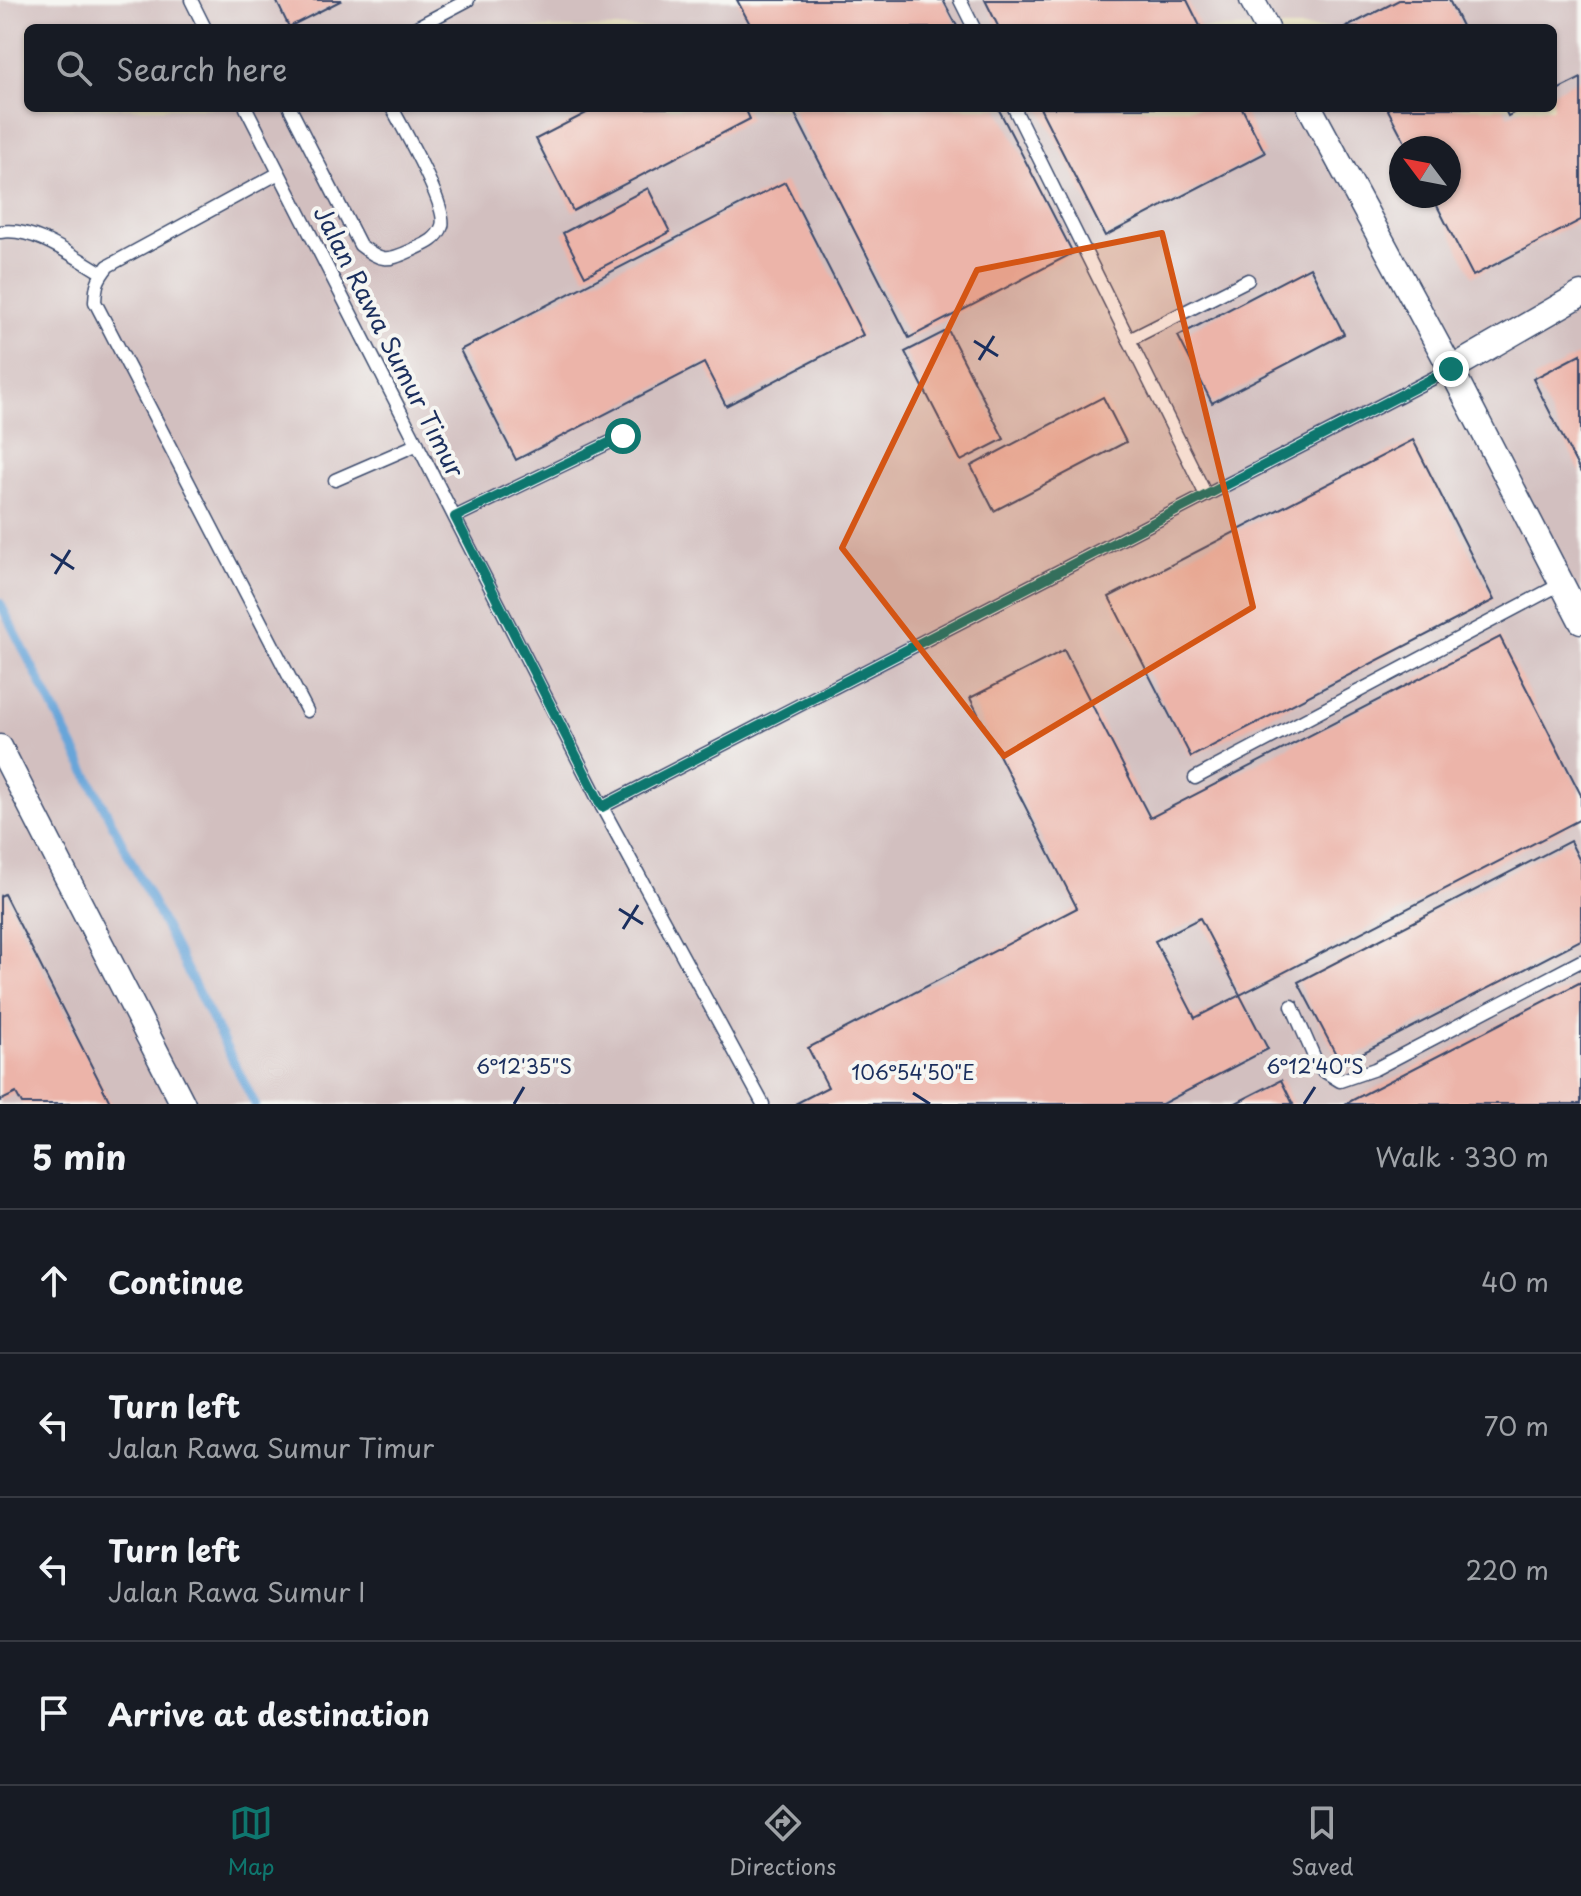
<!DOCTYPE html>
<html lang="en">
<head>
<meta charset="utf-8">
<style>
  :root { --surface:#171b24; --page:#242831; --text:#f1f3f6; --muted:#9ea1a6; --line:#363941; --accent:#0f766e }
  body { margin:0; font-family:"Playpen Sans",sans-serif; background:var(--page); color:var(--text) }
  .compass { position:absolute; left:1389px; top:136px; width:72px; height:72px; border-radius:50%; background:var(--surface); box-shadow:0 2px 6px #0004; rotate:302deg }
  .stop { position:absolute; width:24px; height:24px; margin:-18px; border:6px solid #0f766e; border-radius:50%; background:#fff }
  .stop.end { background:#0f766e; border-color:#fff; box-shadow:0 2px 8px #0008 }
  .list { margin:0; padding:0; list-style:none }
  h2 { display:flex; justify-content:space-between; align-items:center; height:104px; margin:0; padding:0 32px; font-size:34px }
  h2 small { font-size:26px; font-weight:400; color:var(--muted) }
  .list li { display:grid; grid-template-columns:52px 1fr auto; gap:24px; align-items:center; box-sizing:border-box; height:144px; padding:0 32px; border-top:2px solid var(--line) }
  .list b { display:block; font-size:30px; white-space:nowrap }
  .list p { margin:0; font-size:26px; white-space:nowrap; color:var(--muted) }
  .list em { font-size:26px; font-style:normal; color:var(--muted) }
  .icon { flex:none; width:44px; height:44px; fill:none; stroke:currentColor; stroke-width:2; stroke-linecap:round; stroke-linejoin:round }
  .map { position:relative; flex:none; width:1581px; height:1104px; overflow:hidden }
  .search { position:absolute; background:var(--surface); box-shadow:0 2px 6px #0004; left:24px; right:24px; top:24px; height:88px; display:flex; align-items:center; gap:20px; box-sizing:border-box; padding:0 28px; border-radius:12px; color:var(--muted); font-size:30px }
  .sheet { height:680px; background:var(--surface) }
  nav { display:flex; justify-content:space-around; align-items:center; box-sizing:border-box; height:112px; border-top:2px solid var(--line); background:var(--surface); font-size:22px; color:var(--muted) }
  nav a { display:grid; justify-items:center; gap:4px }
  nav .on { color:var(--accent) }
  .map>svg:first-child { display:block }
  .industrial { fill:#d2bfbf; fill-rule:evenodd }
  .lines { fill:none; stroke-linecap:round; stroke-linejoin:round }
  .stream { stroke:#67a5d9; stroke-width:9 }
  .building { fill:#ecb4a9 }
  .lane-casing { stroke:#3a4a6c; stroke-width:15 }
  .street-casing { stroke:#3a4a6c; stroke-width:27 }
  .lane { stroke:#fff; stroke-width:12 }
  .street { stroke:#fff; stroke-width:24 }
  .route { stroke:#0f766e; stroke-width:10 }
  .marked { fill:#d45514; fill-opacity:0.2; stroke:#d45514; stroke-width:6; stroke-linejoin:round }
  .ticks { fill:none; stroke:#1b2f5e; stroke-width:3 }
  .labels { text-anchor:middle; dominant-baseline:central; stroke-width:8; stroke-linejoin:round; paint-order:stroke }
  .street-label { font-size:24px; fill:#1b2f5e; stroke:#f6f6f2 }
  .ticks-label { font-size:20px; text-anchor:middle; fill:#1b2f5e; stroke:#f6f6f2; stroke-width:8; stroke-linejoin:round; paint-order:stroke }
</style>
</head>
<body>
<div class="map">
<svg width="1581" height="1104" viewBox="0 0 1581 1104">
  <rect width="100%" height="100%" fill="#f6f6f2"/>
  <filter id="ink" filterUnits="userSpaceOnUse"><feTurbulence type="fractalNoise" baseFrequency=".0125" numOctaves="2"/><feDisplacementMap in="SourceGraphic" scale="16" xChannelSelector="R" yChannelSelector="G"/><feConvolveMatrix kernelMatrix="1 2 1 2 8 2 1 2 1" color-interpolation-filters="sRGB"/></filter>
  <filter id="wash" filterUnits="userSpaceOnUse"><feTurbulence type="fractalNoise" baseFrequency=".006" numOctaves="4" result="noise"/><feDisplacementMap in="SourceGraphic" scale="32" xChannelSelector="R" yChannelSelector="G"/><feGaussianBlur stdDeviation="1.8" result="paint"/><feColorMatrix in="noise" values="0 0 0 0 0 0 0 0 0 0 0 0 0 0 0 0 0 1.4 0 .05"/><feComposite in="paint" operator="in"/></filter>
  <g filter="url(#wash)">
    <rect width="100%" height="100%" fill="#e7e0bd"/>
    <path class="industrial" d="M 0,0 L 1581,0 L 1581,1104 L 0,1104 ZM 28,28 L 1553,28 L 1553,108 L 28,108 ZM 1401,148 L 1449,148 L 1449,196 L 1401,196 Z"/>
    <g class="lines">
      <path class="stream" d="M 0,603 L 255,1104"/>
    </g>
    <g id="blocks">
      <g class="building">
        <path d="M 276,0 L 342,0 L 289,27 Z"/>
        <path d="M 737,0 L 943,0 L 958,28 L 752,28 Z"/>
        <path d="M 985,0 L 1187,0 L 1201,28 L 999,28 Z"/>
        <path d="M 1399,0 L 1449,0 L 1463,28 L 1345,28 Z"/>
        <path d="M 1581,78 L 1581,220 L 1473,276 L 1432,196 L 1449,196 L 1449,148 L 1408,148 L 1387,108 L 1504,108 L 1508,116 L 1522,108 L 1553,108 L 1553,92 Z"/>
        <path d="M 596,108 L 745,108 L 750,119 L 573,211 L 536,139 Z"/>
        <path d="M 792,108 L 998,108 L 1073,253 L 909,338 Z"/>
        <path d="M 1040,108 L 1242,108 L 1265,153 L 1105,236 Z"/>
        <path d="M 785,182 L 863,335 L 726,406 L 704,363 L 516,460 L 460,350 Z"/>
        <path d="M 648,188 L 670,232 L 585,276 L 563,233 Z"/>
        <path d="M 1310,267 L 1344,334 L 1212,403 L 1178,336 Z"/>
        <path d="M 948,330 L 1004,439 L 961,461 L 905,352 Z"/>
        <path d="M 1581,354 L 1581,473 L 1533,379 Z"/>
        <path d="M 1103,397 L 1126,442 L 994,511 L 971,466 Z"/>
        <path d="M 1413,440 L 1494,600 L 1191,757 L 1109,597 Z"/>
        <path d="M 1500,637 L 1581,795 L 1581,819 L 1240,995 L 1200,918 L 1155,941 L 1195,1018 L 1240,995 L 1268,1049 L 1162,1104 L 795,1104 L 828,1087 L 808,1048 L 1077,908 L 970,698 L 1064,650 L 1150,818 Z"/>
        <path d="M 1570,841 L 1581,863 L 1581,940 L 1341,1064 L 1298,982 Z"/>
        <path d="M 4,894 L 111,1104 L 22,1104 L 16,1093 L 0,1101 L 0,896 Z"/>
        <path d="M 1581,982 L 1581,1104 L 1345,1104 Z"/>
        <path d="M 1281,1080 L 1293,1104 L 1234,1104 Z"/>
      </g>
    </g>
  </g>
  <g filter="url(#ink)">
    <use href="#blocks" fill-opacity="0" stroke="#3a4a6c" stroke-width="2"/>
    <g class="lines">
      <defs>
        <g id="lane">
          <path d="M 191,0 L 205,28"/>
          <path d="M 960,0 L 974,28"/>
          <path d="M 415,28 L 468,0"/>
          <path d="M 246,108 L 602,807 L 763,1104"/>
          <path d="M 290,108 L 360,245 C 381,261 386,262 410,251 C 423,245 437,241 442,226 C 448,208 403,128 392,108"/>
          <path d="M 1014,108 L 1206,495"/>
          <path d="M 279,173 L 108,266 C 97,280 96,284 95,302 L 307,711"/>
          <path d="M 0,232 C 34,226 74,257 102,273"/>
          <path d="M 1129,340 L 1248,280"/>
          <path d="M 335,480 L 418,444"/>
          <path d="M 455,517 L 623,436"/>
          <path d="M 1195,778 L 1561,584"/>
          <path d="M 602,807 L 1451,369"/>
          <path d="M 1292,1006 L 1319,1068 L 1340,1081 L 1375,1069 L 1581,961"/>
        </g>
        <g id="street">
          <path d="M 1252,0 L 1267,28"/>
          <path d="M 1310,108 L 1451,369 L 1581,621"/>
          <path d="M 1451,369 L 1581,294"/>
          <path d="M 0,747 L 183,1104"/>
        </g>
      </defs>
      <use href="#lane" class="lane-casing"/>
      <use href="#street" class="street-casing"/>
      <use href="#lane" class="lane"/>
      <use href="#street" class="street"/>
    </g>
  </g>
  <g class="lines" filter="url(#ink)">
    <path class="route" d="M 623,436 L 455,517 L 602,807 L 1451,369"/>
  </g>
  <path class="marked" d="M 1162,233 L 1253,607 L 1004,756 L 842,548 L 977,270 Z"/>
  <path class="ticks" d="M 974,341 L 998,356M 979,360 L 994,336M 51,554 L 74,569M 55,574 L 70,550M 619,909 L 643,924M 623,929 L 638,905M 913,1093 L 930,1104M 514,1104 L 524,1087M 1304,1104 L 1315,1087"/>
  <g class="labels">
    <g class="street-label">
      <text transform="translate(390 341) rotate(63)">Jalan Rawa Sumur Timur</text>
    </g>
  </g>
  <g class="ticks-label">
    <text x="524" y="1074">6°12'35"S</text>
    <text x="1315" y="1074">6°12'40"S</text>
    <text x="913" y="1080">106°54'50"E</text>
  </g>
</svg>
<svg class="compass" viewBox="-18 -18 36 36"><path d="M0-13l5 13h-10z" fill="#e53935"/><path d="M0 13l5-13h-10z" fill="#9ea1a6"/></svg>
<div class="stop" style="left:623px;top:436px"></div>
<div class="stop end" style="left:1451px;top:369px"></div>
<div class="search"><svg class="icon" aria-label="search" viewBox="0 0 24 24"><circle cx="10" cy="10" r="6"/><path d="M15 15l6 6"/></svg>Search here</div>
</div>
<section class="sheet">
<h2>5 min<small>Walk · 330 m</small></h2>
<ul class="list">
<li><svg class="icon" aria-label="ahead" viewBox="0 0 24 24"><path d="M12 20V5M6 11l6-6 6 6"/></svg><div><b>Continue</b></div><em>40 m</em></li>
<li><svg class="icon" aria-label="left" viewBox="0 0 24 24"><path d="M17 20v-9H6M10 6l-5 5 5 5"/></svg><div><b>Turn left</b><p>Jalan Rawa Sumur Timur</p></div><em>70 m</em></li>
<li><svg class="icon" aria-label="left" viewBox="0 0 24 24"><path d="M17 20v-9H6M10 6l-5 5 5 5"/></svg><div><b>Turn left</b><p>Jalan Rawa Sumur I</p></div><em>220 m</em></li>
<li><svg class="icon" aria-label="arrive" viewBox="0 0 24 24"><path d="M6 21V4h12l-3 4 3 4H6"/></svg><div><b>Arrive at destination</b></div></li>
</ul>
</section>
<nav>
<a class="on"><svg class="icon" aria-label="map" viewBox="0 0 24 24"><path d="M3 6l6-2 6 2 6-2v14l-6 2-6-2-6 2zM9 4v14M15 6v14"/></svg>Map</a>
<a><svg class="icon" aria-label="directions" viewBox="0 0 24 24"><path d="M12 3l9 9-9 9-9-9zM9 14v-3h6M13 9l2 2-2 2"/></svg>Directions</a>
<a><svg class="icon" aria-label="saved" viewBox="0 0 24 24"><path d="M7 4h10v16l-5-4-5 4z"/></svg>Saved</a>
</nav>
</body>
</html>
